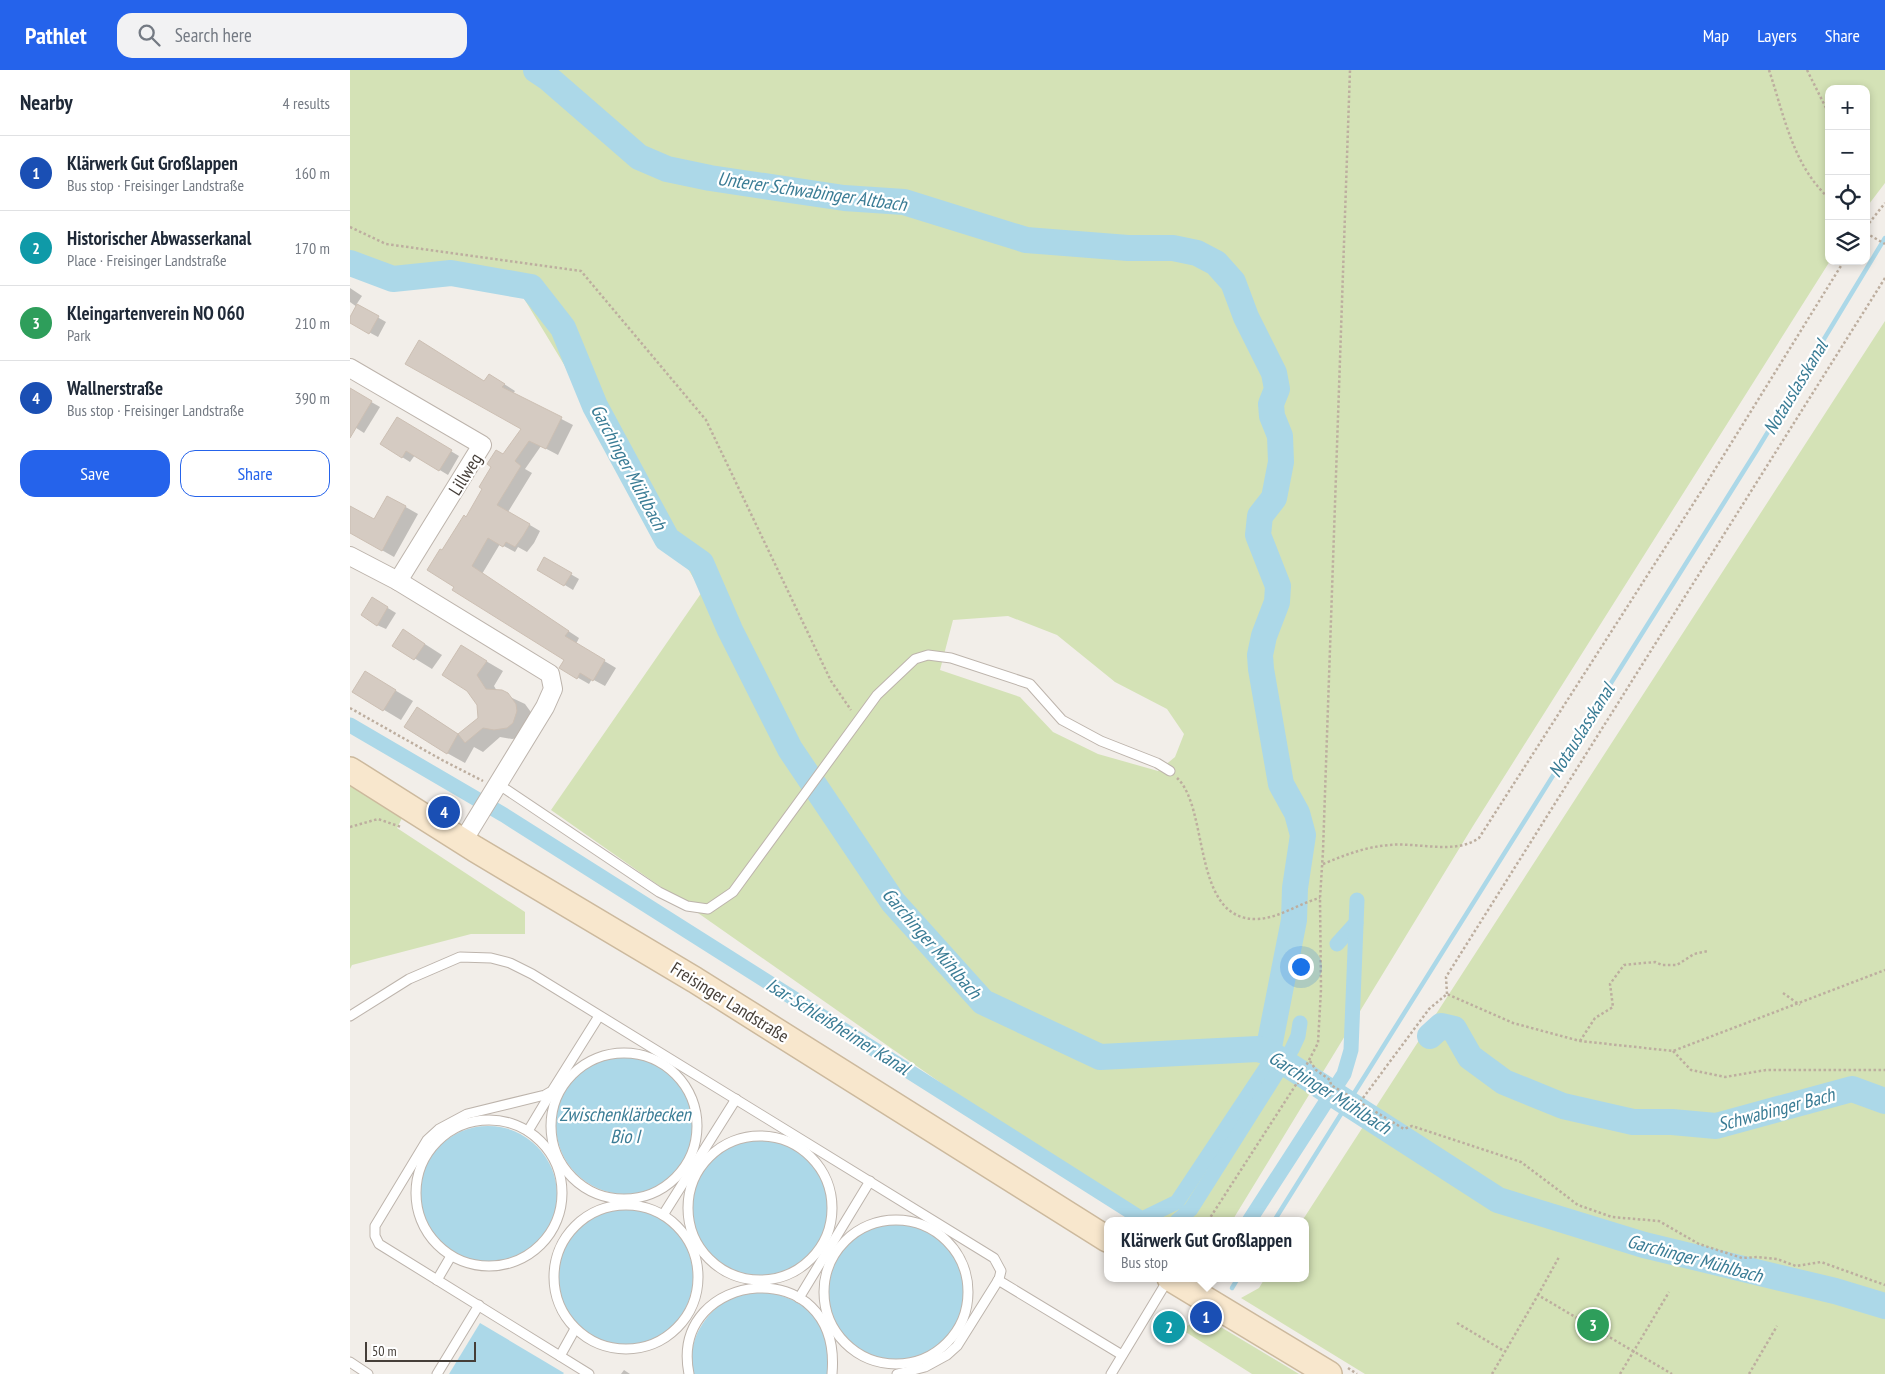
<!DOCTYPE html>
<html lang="en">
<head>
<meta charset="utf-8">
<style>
  :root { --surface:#fff; --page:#f2f2f3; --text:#1f2937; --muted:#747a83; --line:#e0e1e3; --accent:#2563eb }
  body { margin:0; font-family:"PT Sans Narrow",sans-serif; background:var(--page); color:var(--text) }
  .controls { position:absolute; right:15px; top:15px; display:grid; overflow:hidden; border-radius:10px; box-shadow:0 2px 8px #0003 }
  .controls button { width:45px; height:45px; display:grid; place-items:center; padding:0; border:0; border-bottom:1px solid var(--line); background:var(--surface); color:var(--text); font:25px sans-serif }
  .scale { position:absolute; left:15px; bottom:12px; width:111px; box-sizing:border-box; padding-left:5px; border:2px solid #453e38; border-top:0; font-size:14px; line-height:18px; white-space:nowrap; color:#453e38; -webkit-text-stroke:4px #fff; paint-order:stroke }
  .you { position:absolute; left:950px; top:896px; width:18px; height:18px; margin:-12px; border:4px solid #fff; border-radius:50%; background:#1a73e8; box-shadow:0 0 0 8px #1a73e833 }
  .badge { display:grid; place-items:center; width:32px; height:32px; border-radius:50%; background:var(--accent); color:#fff; font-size:16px; font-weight:700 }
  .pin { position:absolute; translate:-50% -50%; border:2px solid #fff; box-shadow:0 1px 5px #0006 }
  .popup { position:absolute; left:754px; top:1147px; width:205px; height:65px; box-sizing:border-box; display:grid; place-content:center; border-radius:10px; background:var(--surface); filter:drop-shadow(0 1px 4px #0005); font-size:16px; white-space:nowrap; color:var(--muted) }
  .popup b { font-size:19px; color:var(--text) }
  .popup::after { content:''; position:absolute; left:50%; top:100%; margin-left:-10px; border:10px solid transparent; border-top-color:var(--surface) }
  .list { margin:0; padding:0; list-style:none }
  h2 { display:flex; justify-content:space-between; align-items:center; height:65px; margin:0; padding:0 20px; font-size:21px }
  h2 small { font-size:16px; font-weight:400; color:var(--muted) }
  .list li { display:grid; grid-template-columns:32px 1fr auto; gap:15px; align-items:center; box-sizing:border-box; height:75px; padding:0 20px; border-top:1px solid var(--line) }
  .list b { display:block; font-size:19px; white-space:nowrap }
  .list p { margin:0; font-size:16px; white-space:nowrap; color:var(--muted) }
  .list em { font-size:16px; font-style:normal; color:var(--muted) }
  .actions { display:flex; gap:10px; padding:15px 20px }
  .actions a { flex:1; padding:11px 0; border:1px solid var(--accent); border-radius:15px; text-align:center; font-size:18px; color:var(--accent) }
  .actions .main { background:var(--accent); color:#fff }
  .icon { flex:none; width:28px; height:28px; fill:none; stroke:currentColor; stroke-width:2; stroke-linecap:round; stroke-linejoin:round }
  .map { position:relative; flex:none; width:1535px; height:1304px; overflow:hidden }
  header { display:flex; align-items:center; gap:30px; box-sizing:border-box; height:70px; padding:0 25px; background:var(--accent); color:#fff }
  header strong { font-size:24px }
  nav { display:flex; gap:28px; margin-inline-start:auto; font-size:18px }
  .search { width:350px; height:45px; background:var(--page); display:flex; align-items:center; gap:12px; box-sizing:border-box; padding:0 18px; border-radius:15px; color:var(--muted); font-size:19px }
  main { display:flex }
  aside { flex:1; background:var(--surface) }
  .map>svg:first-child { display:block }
  .green { fill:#d4e2b6; fill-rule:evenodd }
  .water { fill:#acd8e8 }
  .shadow { fill:#0003 }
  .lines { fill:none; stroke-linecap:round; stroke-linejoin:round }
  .stream { stroke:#acd8e8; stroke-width:4.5 }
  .canal { stroke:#acd8e8; stroke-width:15 }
  .river { stroke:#acd8e8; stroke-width:26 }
  .building { fill:#d5cbc2; stroke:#ccbfb3 }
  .service-casing { stroke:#bdb4ac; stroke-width:11 }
  .minor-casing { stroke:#bdb4ac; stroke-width:20 }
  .secondary-casing { stroke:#ccb99d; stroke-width:28 }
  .path { stroke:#bdae9f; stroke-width:2.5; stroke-dasharray:2.5 2.5; stroke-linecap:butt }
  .service { stroke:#fff; stroke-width:9 }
  .minor { stroke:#fff; stroke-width:18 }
  .secondary { stroke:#f8e7cd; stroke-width:25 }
  .labels { text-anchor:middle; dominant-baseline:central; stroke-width:4.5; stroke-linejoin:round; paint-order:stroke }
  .street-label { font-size:18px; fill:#453e38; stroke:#fff }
  .water-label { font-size:19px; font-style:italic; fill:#3a7c95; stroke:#fff }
</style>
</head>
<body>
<header>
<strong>Pathlet</strong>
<div class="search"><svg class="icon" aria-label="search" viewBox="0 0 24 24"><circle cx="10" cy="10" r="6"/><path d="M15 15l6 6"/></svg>Search here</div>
<nav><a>Map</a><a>Layers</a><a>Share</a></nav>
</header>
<main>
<aside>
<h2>Nearby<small>4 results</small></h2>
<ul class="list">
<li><span class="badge" style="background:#1a4fb4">1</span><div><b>Klärwerk Gut Großlappen</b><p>Bus stop · Freisinger Landstraße</p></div><em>160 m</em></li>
<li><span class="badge" style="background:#0f9aa8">2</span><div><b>Historischer Abwasserkanal</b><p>Place · Freisinger Landstraße</p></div><em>170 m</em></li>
<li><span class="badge" style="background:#2e9e5b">3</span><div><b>Kleingartenverein NO 060</b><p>Park</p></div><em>210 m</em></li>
<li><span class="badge" style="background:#1a4fb4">4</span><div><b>Wallnerstraße</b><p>Bus stop · Freisinger Landstraße</p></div><em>390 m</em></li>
</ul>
<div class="actions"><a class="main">Save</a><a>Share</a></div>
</aside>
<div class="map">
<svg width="1535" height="1304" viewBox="0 0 1535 1304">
  <rect width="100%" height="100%" fill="#f2eee9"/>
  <g class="green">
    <path d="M 0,0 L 1535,0 L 1535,113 L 1516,138 L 1516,19 L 1479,19 L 1480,191 L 1123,756 L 882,1151 L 788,1151 L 201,740 L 352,522 L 167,217 L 0,194 ZM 658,546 L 707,565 L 765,612 L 817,639 L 834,664 L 825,687 L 808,701 L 748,684 L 703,662 L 670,627 L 590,600 L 603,550 Z"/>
    <path d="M 1535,251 L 1535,1304 L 1015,1304 L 891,1228 L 909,1218 L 915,1208 L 955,1208 L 955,1151 L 952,1151 Z"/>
    <path d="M 0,712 L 52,748 L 47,758 L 175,842 L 175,864 L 121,864 L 2,895 L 0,899 Z"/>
    <path d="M 854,1247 L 949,1304 L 902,1304 L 831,1259 Z"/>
  </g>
  <g class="water">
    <circle cx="275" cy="1055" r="69"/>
    <circle cx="138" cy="1125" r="69"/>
    <circle cx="411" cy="1138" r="69"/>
    <circle cx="274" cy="1207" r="69"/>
    <circle cx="546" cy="1222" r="69"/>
    <path d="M 411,1221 C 439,1225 468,1238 477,1268 C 480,1279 478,1293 479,1304 L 344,1304 C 334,1271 358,1237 387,1225 C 394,1222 403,1222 411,1221 Z"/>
    <path d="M 130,1253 L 214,1303 L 213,1304 L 99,1304 Z"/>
  </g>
  <g class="shadow">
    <path d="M 0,218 L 12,226 L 6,235 L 36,252 L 28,267 L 0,252 L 7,237 L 0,232 Z"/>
    <path d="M 135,312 L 151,312 L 165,321 L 163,324 L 223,355 L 208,385 L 191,376 L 175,399 L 182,403 L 158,442 L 190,461 L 184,473 L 177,482 L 168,477 L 165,482 L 150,474 L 132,504 L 229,568 L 226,574 L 266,598 L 255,616 L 242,609 L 239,614 L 211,598 L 215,589 L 105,517 L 117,448 L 154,386 L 173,359 Z"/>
    <path d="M 4,322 L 30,337 L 14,363 L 0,354 L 0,328 Z"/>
    <path d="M 47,349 L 109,386 L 98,405 L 65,385 L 60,392 L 52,387 Z"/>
    <path d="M 38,427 L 68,444 L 44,487 L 0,462 L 0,440 L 25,451 Z"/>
    <path d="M 195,489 L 229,509 L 223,520 L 189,499 Z"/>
    <path d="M 23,529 L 46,543 L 36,559 L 27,555 Z"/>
    <path d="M 53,560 L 92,585 L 82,599 L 43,575 Z"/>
    <path d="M 112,577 L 153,601 L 144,616 L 147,621 L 175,634 L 183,645 L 175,667 L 162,669 L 150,667 L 133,682 L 124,677 L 115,693 L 97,683 L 85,649 L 109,665 L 129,648 L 128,635 Z"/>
    <path d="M 33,613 L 63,631 L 51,650 L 4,622 Z"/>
    <path d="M 274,1300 L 280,1304 L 271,1304 Z"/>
  </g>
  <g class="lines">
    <g class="stream">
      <path d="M 942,979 L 945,989 L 944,998"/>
      <path d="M 972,1016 L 979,1013 L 988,1014"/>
      <path d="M 924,1151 L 1407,380 L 1535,168"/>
      <path d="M 882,1218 L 888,1208"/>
    </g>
    <g class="canal">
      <path d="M 0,655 L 154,745 L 792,1149 L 827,1132 L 924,986"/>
      <path d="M 987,874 L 1006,853"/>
      <path d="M 827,1151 L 841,1139 L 942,979 L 948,966 L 950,953"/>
      <path d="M 899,1151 L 994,1004 L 1001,980 L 1007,830"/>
    </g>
    <g class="river">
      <path d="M 186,0 L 198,8 L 289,87 L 317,99 L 360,108 L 494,128 L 554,132 L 676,170 L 778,178 L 823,178 L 847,183 L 866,193 L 883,212 L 896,247 L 924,303 L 927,319 L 921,334 L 922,346 L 930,366 L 931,392 L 924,428 L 910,446 L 908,465 L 928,516 L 927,532 L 914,566 L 910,585 L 911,599 L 931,714 L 947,743 L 953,765 L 945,818 L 944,850 L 918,982"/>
      <path d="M 0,193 L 43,209 L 101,203 L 181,217 L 213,258 L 245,336 L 317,469 L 351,493 L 380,560 L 440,679 L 543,832 L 633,932 L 750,987 L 908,979 L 918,982 L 1148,1130 L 1294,1175 L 1485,1221 L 1535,1236"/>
      <path d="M 1080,966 L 1091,956 L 1104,959 L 1120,987 L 1154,1012 L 1213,1036 L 1283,1052 L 1322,1052 L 1366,1056 L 1502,1019 L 1535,1031"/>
    </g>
  </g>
  <g class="building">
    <path d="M 7,234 L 29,246 L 19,264 L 0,253 L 0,247 Z"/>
    <path d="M 69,270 L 134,311 L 139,304 L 155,314 L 152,317 L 212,347 L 196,379 L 179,371 L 165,391 L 171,396 L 147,435 L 180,454 L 173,466 L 165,477 L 156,472 L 153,477 L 138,468 L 122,496 L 219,561 L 215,566 L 255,590 L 243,611 L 230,603 L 227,609 L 209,598 L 214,590 L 102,520 L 104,517 L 77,500 L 90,479 L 92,480 L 114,445 L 116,447 L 132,419 L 129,417 L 141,397 L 137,394 L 146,380 L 153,384 L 171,359 L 55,294 Z"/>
    <path d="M 0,318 L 22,331 L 0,368 Z"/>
    <path d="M 47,347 L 102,380 L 89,401 L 56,381 L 52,388 L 30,374 Z"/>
    <path d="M 37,426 L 56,436 L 32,481 L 0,463 L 0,436 L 24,449 Z"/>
    <path d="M 194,487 L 222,503 L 214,516 L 187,500 Z"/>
    <path d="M 22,527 L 38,537 L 27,556 L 11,545 Z"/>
    <path d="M 53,559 L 75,574 L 64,590 L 42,576 Z"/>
    <path d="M 111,575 L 137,591 L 127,605 L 136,619 L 152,620 L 158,623 L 166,634 L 167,641 L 163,653 L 157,658 L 144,660 L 133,658 L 115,673 L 108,664 L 128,648 L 127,635 L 117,621 L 92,605 Z"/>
    <path d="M 15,601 L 46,620 L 33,641 L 2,622 Z"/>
    <path d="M 67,637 L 108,664 L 97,684 L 54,657 Z"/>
  </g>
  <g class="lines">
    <defs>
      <g id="service">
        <path d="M 148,714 L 309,822 L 337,836 L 358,839 L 383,822 L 527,625 L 565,589 L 578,585 L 601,588 L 680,614 L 712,650 L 751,671 L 807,693 L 820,701"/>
        <path d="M 0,946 L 59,909 L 110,887 L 141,888 L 160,893 L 182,904 L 644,1188 L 651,1201 L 649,1209 L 607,1276 L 597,1285 L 575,1297 L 547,1304"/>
        <circle cx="274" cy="1056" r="73"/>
        <circle cx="139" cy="1123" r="73"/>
        <path d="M 178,1061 L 202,1021"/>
        <circle cx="410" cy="1138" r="72"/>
        <circle cx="276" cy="1207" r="72"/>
        <path d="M 313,1145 L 386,1029"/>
        <circle cx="546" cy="1222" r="72"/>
        <path d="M 87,1210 L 101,1186"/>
        <path d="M 648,1210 L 772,1285"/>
        <path d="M 449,1228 L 520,1111"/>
        <path d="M 210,1286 L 225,1259"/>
        <path d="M 0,1292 L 18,1304"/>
        <path d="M 87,1304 L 129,1235"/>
        <path d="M 239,1304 L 29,1174 L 25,1166 L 25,1156 L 77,1070 L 89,1059 L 117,1044 L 195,1025 L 202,1021 L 249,946"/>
        <path d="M 339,1304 C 318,1199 493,1180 482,1304"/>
        <path d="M 761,1304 L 819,1208"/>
      </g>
      <g id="minor">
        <path d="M 0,298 L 132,375 L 48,511"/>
        <path d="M 0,486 L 48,511 L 200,604 L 203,619 L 195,637 L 113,771"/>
      </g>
      <g id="secondary">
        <path d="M 0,700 L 125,779 L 345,910 L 757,1169"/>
        <path d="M 820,1208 L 979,1304"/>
      </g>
    </defs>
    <use href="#service" class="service-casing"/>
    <use href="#minor" class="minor-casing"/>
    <use href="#secondary" class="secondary-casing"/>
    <g class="path">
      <path d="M 1419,0 C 1434,45 1443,96 1479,128"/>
      <path d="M 1457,0 L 1479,44"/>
      <path d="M 0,157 L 36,174 L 231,201 L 356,350 L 481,611 L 501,640"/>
      <path d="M 1516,157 L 1535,133"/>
      <path d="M 1516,163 L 1535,174"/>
      <path d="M 0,638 L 92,690 L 133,711"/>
      <path d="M 827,708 C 860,738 841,852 908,849 C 929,848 950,833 970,828"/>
      <path d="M 0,757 L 28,749 L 51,757"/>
      <path d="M 973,794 C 995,785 1015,777 1039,775 C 1068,772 1105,785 1129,768 L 1354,417 L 1494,191"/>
      <path d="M 1433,923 L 1450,935"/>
      <path d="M 1097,924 L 1096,907 L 1535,208"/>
      <path d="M 1230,971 L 1245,948 L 1263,937 L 1260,914 L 1274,895 L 1305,892 L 1312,895 L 1327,895 L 1344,884 L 1358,881"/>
      <path d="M 1323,981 L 1341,1000 L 1375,1007 L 1416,1000 L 1535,1000"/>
      <path d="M 960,991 L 966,1000 L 980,1010 L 981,1015 L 1054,1059 L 1062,1056 L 1171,1092 L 1228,1135 L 1262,1147 L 1309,1151 L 1349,1174 L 1392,1188 L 1408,1187 L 1427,1189 L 1446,1196 L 1471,1192 L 1535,1215"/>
      <path d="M 947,1013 L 960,1013 L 1004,1041"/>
      <path d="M 1010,1032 L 1079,939 L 1097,924 L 1163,953 L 1230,971 L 1323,981 L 1535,900"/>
      <path d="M 858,1151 L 947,1013 L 968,973 L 971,919 L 970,828 L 973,781 L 1000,0"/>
      <path d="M 1188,1225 L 1209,1187"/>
      <path d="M 1107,1253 L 1154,1281"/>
      <path d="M 998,1298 L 1007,1304"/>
      <path d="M 1142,1304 L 1188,1225 L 1322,1304"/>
      <path d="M 1270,1304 L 1319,1222"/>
      <path d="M 1399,1304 L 1427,1256"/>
    </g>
    <use href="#service" class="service"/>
    <use href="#minor" class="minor"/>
    <use href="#secondary" class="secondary"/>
  </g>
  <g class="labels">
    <g class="street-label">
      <text transform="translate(115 404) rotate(-58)">Lillweg</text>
      <text transform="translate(380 932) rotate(32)">Freisinger Landstraße</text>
    </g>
    <g class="water-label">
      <text transform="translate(462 121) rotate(8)">Unterer Schwabinger Altbach</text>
      <text transform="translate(1445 317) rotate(-59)">Notauslasskanal</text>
      <text transform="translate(279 397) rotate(62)">Garchinger Mühlbach</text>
      <text transform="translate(1231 660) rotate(-58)">Notauslasskanal</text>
      <text transform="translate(582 873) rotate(49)">Garchinger Mühlbach</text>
      <text transform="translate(488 956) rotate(32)">Isar-Schleißheimer Kanal</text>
      <text transform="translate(980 1022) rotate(32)">Garchinger Mühlbach</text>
      <text transform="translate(1426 1039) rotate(-15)">Schwabinger Bach</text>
      <text x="275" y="1044">Zwischenklärbecken<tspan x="275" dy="22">Bio I</tspan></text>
      <text transform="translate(1345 1188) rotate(15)">Garchinger Mühlbach</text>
    </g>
  </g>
</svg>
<div class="controls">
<button>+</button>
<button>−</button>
<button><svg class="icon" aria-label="locate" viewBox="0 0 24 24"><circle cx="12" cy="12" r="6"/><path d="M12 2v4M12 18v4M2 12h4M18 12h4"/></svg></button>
<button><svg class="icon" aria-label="layers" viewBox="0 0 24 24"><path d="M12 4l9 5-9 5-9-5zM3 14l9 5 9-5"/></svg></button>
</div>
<div class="scale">50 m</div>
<div class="you"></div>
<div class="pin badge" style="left:856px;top:1247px;background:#1a4fb4">1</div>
<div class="popup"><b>Klärwerk Gut Großlappen</b>Bus stop</div>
<div class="pin badge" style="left:819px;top:1257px;background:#0f9aa8">2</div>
<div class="pin badge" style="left:1243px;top:1255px;background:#2e9e5b">3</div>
<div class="pin badge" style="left:94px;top:742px;background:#1a4fb4">4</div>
</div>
</main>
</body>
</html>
